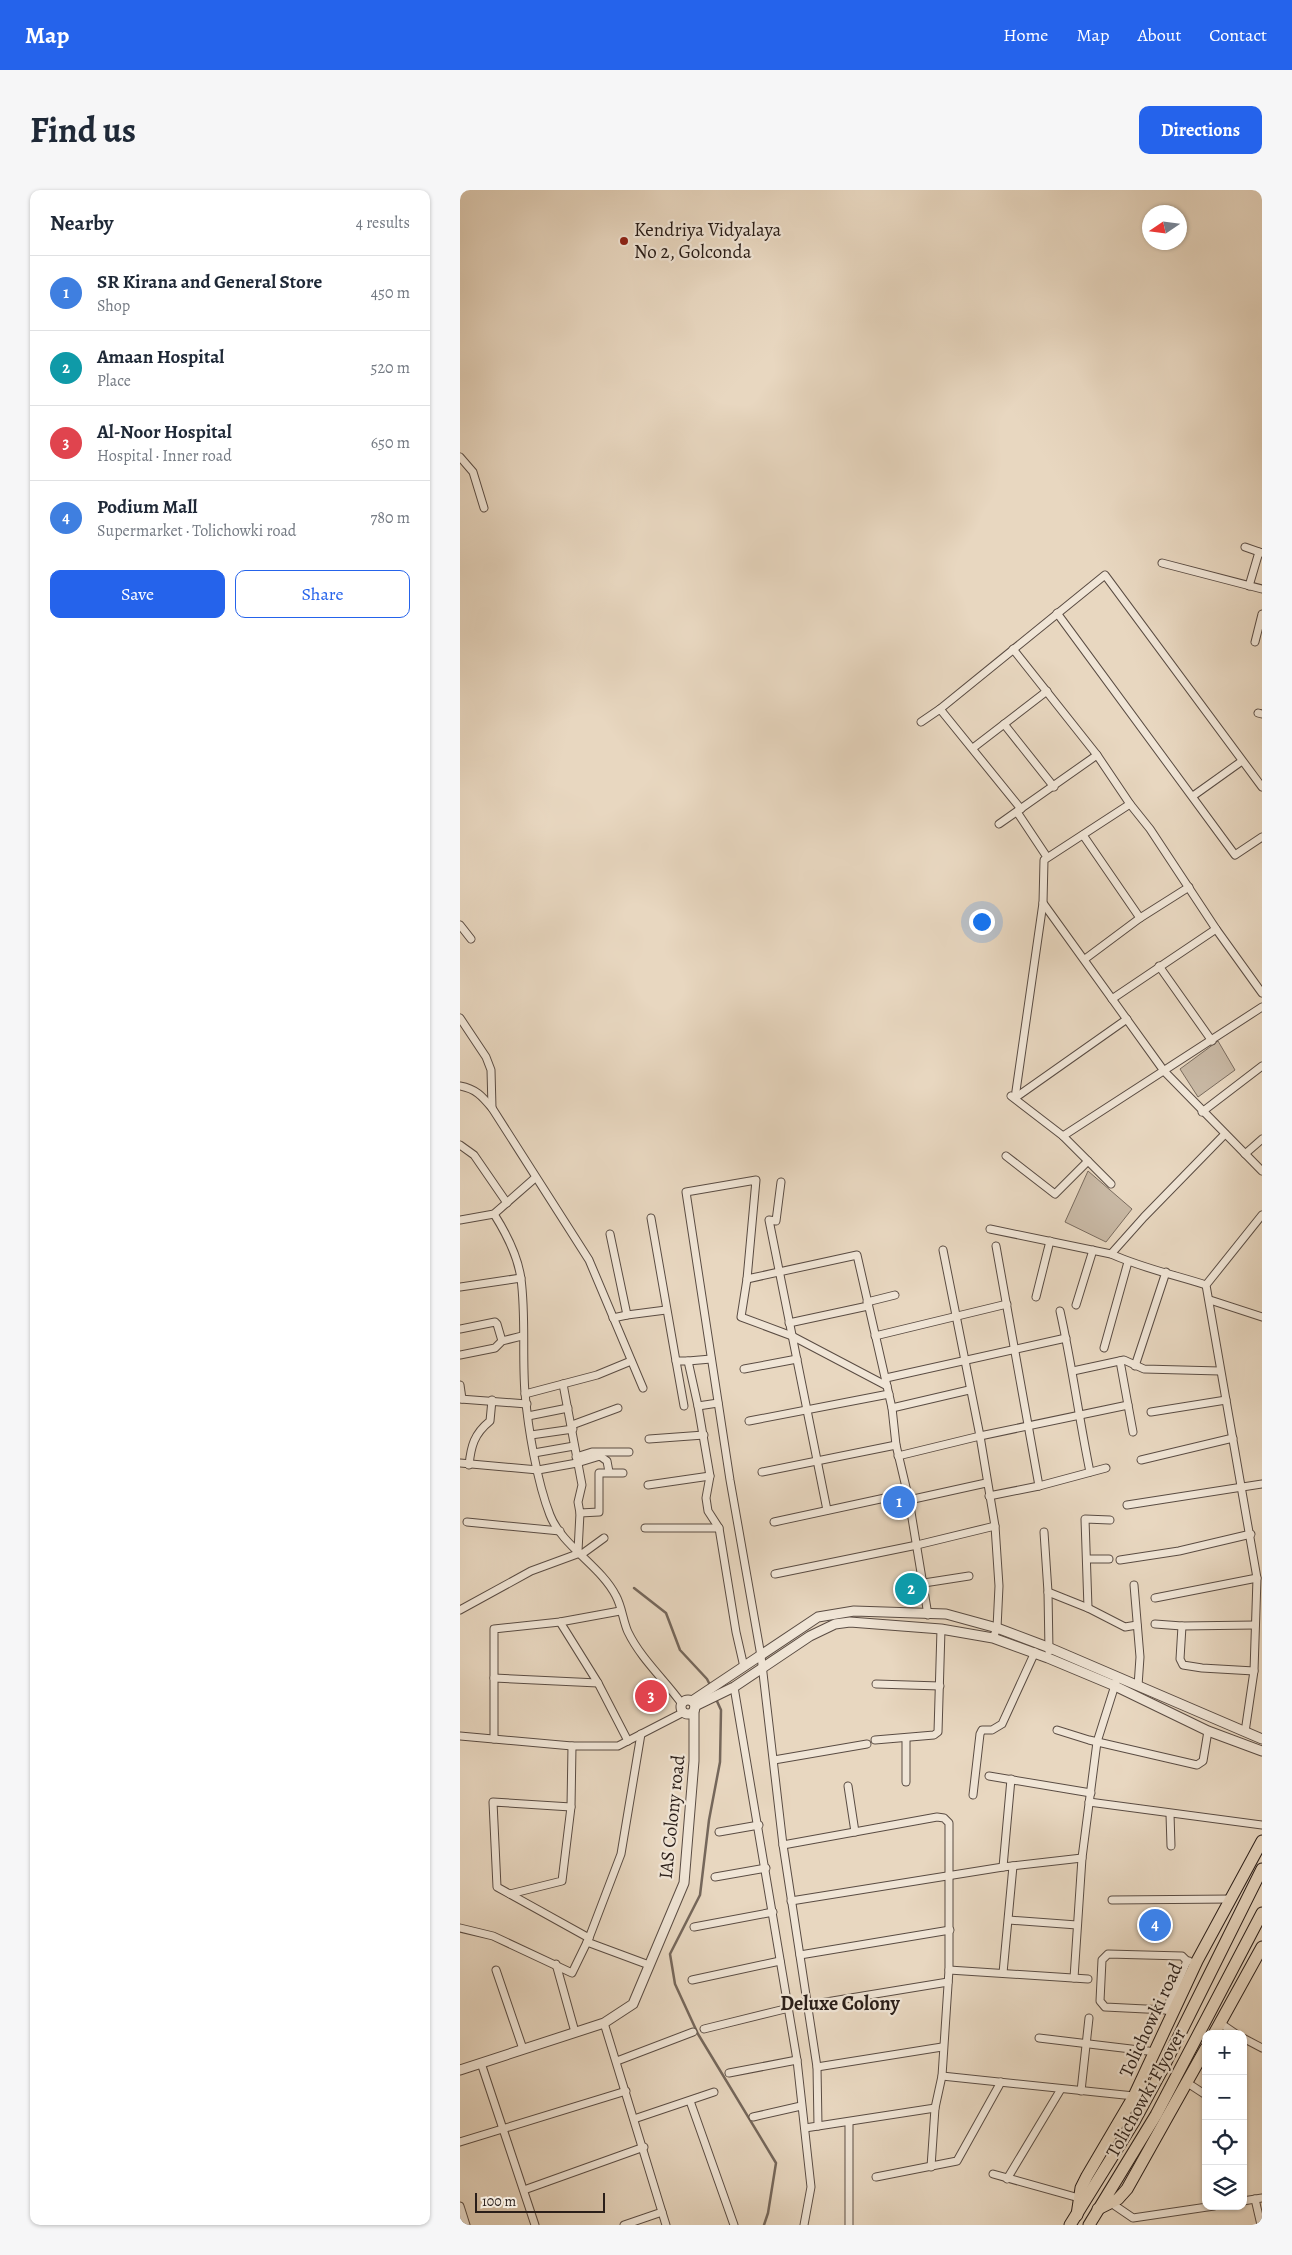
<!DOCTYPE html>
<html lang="en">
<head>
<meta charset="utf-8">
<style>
  :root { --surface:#fff; --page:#f6f6f7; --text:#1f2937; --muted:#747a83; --line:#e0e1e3; --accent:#2563eb }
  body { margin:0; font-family:Alegreya,serif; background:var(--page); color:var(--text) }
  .controls { position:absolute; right:15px; bottom:15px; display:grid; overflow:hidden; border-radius:10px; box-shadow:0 1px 4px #0004 }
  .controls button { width:45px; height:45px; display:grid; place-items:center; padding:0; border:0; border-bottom:1px solid var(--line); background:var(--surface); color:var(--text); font:25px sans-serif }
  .compass { position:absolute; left:682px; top:15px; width:45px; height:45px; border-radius:50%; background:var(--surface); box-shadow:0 1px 4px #0004; rotate:257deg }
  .scale { position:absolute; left:15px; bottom:12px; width:130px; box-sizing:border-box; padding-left:5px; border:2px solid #2a1e19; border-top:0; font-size:14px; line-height:18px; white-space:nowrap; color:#2a1e19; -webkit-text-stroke:4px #f0e5d6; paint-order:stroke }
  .you { position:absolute; left:521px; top:731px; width:18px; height:18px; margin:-12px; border:4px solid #fff; border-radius:50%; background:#1a73e8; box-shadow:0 0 0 8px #1a73e833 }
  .badge { display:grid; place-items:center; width:32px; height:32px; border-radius:50%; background:var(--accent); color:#fff; font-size:16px; font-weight:700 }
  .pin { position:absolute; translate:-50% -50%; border:2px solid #fff; box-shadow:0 1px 5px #0006 }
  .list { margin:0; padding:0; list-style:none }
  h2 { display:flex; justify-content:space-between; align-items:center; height:65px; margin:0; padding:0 20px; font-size:21px }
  h2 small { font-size:16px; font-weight:400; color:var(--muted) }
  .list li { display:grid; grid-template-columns:32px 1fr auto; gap:15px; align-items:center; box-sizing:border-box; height:75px; padding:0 20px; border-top:1px solid var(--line) }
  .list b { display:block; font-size:19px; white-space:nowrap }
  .list p { margin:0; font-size:16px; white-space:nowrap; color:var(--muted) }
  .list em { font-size:16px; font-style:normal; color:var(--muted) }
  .actions { display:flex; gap:10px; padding:15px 20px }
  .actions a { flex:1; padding:11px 0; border:1px solid var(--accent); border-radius:10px; text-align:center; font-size:18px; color:var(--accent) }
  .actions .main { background:var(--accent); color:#fff }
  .icon { flex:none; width:28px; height:28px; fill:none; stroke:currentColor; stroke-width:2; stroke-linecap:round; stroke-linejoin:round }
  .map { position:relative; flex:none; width:802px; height:2035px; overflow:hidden; border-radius:10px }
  header { display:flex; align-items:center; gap:30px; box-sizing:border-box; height:70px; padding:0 25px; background:var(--accent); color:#fff }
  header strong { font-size:24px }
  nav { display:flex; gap:28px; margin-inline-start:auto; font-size:18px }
  .intro { display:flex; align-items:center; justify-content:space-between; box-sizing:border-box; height:120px; padding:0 30px }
  h1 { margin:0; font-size:35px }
  .button { padding:12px 22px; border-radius:10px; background:var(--accent); color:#fff; font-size:18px; font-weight:700 }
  main { display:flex; gap:30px; padding:0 30px }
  aside { flex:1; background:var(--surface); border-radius:10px; box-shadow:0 1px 4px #0004 }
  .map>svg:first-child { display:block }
  .green { fill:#c8b8a4; stroke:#796b5e }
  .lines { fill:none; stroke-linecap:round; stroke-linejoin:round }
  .stream { stroke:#75675b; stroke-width:2.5 }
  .minor-casing { stroke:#5a4c43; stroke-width:9 }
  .tertiary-casing { stroke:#5a4c43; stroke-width:11 }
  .primary-casing { stroke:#2a1e19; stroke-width:13 }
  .minor { stroke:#f0e5d6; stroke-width:7 }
  .tertiary { stroke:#f0e5d6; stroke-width:9 }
  .primary { stroke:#e8d7c0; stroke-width:11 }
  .poi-dot { fill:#8f2418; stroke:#f0e5d6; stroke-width:2 }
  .labels { text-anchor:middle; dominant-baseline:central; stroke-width:4.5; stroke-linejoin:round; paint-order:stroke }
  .poi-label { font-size:19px; fill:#2a1e19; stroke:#f0e5d6; text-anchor:start }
  .street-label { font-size:19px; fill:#2a1e19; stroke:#f0e5d6 }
  .neighbourhood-label { font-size:20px; font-weight:bold; fill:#2a1e19; stroke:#f0e5d6 }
</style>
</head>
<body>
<header>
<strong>Map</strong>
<nav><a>Home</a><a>Map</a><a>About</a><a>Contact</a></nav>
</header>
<div class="intro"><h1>Find us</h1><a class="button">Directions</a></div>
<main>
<aside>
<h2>Nearby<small>4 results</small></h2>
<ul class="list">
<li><span class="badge" style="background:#3f7fe0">1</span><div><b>SR Kirana and General Store</b><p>Shop</p></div><em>450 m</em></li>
<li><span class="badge" style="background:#0f9aa8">2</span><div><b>Amaan Hospital</b><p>Place</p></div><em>520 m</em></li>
<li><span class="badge" style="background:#e0444e">3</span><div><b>Al-Noor Hospital</b><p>Hospital · Inner road</p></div><em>650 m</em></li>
<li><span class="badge" style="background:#3f7fe0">4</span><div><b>Podium Mall</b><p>Supermarket · Tolichowki road</p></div><em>780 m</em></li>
</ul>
<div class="actions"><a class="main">Save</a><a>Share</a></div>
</aside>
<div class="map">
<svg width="802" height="2035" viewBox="0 0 802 2035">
  <rect width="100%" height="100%" fill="#e8d7c0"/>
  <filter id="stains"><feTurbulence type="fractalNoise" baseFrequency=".004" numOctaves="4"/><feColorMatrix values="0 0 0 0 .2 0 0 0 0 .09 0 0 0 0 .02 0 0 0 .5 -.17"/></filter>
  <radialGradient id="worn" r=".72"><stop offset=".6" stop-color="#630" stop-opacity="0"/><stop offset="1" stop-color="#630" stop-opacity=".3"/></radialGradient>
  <g class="green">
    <path d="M 758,851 L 775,880 L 738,907 L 720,879 Z"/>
    <path d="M 628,981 L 672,1019 L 646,1052 L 605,1032 Z"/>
  </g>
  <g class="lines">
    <g class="stream">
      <path d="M 174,1398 L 206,1423 L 220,1460 L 247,1489 L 250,1495"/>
      <path d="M 256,1509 L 261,1520 L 260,1572 L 249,1630 L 240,1705 L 210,1764 L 215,1794 L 238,1844 L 316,1973 L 308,2023 L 304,2035"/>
    </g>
    <defs>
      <g id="minor">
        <path d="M 0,267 L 13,282 L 24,318"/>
        <path d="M 785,357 L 802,363"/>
        <path d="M 702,373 L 802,399"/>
        <path d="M 789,396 L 799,362"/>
        <path d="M 597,423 L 775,665 L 802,647"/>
        <path d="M 795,452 L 802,424"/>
        <path d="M 553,459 L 637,565 L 670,614 L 690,639 L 756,739 L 802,803"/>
        <path d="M 480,519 L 645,385 L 802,597"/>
        <path d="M 798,523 L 802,524"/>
        <path d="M 461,532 L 480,519 L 561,619"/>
        <path d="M 544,534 L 594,597"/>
        <path d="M 513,558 L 587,501"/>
        <path d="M 733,606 L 782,571"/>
        <path d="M 557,622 L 587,667"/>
        <path d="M 539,634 L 637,565"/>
        <path d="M 623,645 L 680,728"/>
        <path d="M 583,713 L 704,881 L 802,981"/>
        <path d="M 0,735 L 11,749"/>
        <path d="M 625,769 L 680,728 L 729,697"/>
        <path d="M 699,776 L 752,851"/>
        <path d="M 652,809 L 756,739"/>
        <path d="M 0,828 L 26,867 L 31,880 L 32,918"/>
        <path d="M 0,896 C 16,899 22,906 32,918 L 129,1070 L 183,1198"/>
        <path d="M 551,906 L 603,946 L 651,994"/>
        <path d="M 555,908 L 583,713 L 584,670 L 670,614"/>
        <path d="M 555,908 L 667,829"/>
        <path d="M 742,922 L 802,876"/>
        <path d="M 603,946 L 802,817"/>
        <path d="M 0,955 L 14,965 L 47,1013"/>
        <path d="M 785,964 L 802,949"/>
        <path d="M 546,966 L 595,1004 L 628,971"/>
        <path d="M 321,992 L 316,1031 L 309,1030 L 367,1320"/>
        <path d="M 34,1024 C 46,1043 58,1066 61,1089 C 66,1127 62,1165 65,1203 C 68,1238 77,1292 90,1325 C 102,1356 141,1376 156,1406 C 162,1417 163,1431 168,1442 C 181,1469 205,1490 222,1514"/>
        <path d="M 191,1028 L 216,1171 L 228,1171 L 238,1216 L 250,1286 L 246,1308 L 248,1321 L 259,1338 L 276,1442 L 284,1477"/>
        <path d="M 0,1030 L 34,1024 L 75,988"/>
        <path d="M 530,1039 L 651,1064 C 682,1078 715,1085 746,1095"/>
        <path d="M 150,1044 L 167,1125 L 153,1128"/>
        <path d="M 536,1056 L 579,1296"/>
        <path d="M 483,1060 L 520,1246 L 535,1336 L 539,1396 L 537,1438 L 533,1448"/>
        <path d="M 651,1064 L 684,1027 L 765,944"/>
        <path d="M 287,1089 L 397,1065 L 432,1218 L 436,1255 L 449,1310 L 468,1425"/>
        <path d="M 0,1097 L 61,1088"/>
        <path d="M 576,1107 L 590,1051"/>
        <path d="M 750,1110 L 802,1127"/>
        <path d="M 407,1112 L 435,1105"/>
        <path d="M 616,1115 L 633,1060"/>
        <path d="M 600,1121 C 612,1174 619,1229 630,1282"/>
        <path d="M 167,1125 L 206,1120"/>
        <path d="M 329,1133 L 408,1116"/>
        <path d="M 0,1139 L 35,1132 L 37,1134 L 42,1151"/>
        <path d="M 415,1146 L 547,1114"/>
        <path d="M 644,1158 L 668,1072"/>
        <path d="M 0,1165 L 35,1158 L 42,1151 L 62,1146"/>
        <path d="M 216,1171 L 224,1216"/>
        <path d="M 228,1171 L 251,1169"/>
        <path d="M 660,1171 L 668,1215"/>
        <path d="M 675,1176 L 706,1082"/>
        <path d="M 284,1179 L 337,1169"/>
        <path d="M 613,1181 L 664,1170 L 684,1179 L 760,1181"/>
        <path d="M 426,1188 L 606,1148"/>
        <path d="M 103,1194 L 122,1295 L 118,1312 L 120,1323 L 139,1322 L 139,1283 L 163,1283"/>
        <path d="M 0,1195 L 2,1209"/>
        <path d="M 65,1204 L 137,1185 L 171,1171"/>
        <path d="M 0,1209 L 67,1214"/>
        <path d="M 238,1216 L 258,1213"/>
        <path d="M 432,1218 L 509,1200"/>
        <path d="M 691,1222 L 766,1210"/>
        <path d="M 68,1226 L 108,1218"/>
        <path d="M 289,1231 L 429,1204"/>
        <path d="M 112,1235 L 158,1218"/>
        <path d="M 71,1245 L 113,1239"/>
        <path d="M 189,1249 L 244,1245"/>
        <path d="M 74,1263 L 114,1256"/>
        <path d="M 438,1266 L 520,1246 L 668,1215 L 673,1242"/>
        <path d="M 116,1267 L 132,1262 L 169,1262"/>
        <path d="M 681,1270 L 773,1248"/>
        <path d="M 0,1273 L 78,1280 L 117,1273"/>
        <path d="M 117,1273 L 140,1266 L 147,1271 L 149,1282"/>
        <path d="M 9,1275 C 11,1256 14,1244 30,1231 L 32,1210"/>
        <path d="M 302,1282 L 436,1255"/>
        <path d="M 188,1295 L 250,1286"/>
        <path d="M 529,1306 L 579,1296 L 646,1278"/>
        <path d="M 449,1310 L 526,1293"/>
        <path d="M 667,1315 L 802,1294"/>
        <path d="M 7,1332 L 100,1341"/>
        <path d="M 314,1332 L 448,1303"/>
        <path d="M 185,1338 L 259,1338"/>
        <path d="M 584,1342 L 588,1402 L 589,1461"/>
        <path d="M 118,1361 L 120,1323"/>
        <path d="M 122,1364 L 144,1348"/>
        <path d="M 627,1369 L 649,1369"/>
        <path d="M 660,1370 L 719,1361 L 791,1344"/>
        <path d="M 315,1384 L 457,1355 L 535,1336"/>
        <path d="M 464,1393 L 509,1386"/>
        <path d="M 674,1395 L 680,1467 L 678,1496"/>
        <path d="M 588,1402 L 628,1418 L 665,1437 L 677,1435"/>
        <path d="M 695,1408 L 797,1388"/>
        <path d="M 628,1418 L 625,1329 L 650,1330"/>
        <path d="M 0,1420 L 71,1381 L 120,1363"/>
        <path d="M 100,1432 L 138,1493 L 168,1551"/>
        <path d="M 695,1434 L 722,1436 L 795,1435"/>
        <path d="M 722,1436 L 720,1469 L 723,1475 L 742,1478 L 794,1481"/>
        <path d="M 34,1488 L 138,1493"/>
        <path d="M 416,1494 L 480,1496"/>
        <path d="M 274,1497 L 337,1870 L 351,1997 L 344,2035"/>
        <path d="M 597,1540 L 629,1550 L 737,1575 L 743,1571 L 748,1541"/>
        <path d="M 785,1542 L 794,1481 L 797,1388 L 746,1095 L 802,1025"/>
        <path d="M 0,1546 L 112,1556 L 158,1556 L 224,1522"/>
        <path d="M 446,1548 L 446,1592"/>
        <path d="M 34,1549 L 34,1439 L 100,1432 L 160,1421"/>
        <path d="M 415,1550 L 474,1545 L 478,1542 L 481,1439"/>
        <path d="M 314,1570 L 407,1554"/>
        <path d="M 529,1586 L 631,1603"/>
        <path d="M 388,1596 L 395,1642"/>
        <path d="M 513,1605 L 520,1544 L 522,1540 L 532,1540 L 542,1534 L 575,1462"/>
        <path d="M 629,1612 L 802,1635"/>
        <path d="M 111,1617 L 33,1612 L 37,1697 L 129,1748"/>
        <path d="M 710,1624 L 711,1656"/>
        <path d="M 259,1642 L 299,1635"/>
        <path d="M 323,1655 L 477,1627 L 484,1628 L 489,1633 L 489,1780 L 482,1886 L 475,1918 L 471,1977"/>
        <path d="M 543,1677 L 551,1589"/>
        <path d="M 255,1687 L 306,1678"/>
        <path d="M 50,1704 L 102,1691 L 111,1617 L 112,1556"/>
        <path d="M 652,1710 L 772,1709"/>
        <path d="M 331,1711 L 543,1677 L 622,1668"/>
        <path d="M 549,1730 L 617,1735"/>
        <path d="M 234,1737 L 313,1722"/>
        <path d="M 0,1738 L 33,1746 L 112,1783 L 129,1748 L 161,1664 L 181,1544"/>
        <path d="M 127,1752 L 189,1775"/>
        <path d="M 340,1765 L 490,1740"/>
        <path d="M 96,1774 L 115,1842"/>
        <path d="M 36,1780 L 63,1859"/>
        <path d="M 489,1780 L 628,1789"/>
        <path d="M 543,1783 L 553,1676"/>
        <path d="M 614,1788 L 622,1668 L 637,1552 L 656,1492"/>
        <path d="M 232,1790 L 320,1771"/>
        <path d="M 348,1815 L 488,1792"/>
        <path d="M 706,1820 L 645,1817 L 640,1811 L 642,1770 L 648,1764 L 722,1766 L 727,1771"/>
        <path d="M 709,1821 L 706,1820 L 727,1771 L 729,1771"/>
        <path d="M 144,1833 L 202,2022 L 164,2035"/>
        <path d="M 760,1833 L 776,1844"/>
        <path d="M 244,1839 L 329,1818"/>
        <path d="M 579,1848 L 696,1862"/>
        <path d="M 783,1848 L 802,1858"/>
        <path d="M 157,1871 L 233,1842"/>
        <path d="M 21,1873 L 75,2035"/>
        <path d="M 357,1877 L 482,1857"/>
        <path d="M 269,1883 L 337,1870"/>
        <path d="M 482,1886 L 674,1906"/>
        <path d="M 726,1892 L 746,1905"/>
        <path d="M 621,1901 L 629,1828"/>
        <path d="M 230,1911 L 274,2035"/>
        <path d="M 293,1927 L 341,1916"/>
        <path d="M 174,1929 L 254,1902"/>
        <path d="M 389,1932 L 389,2035"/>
        <path d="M 358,1936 L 475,1918"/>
        <path d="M 345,1938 L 358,1936 L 357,1877 L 323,1655 L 301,1466 L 270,1290 L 226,1002 L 296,990 L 287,1089 L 281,1127 L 332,1146 L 427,1196"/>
        <path d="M 0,1952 L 166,1901"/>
        <path d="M 533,1984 L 619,2008"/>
        <path d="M 416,1987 L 497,1971 L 541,1892"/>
        <path d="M 547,1989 L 601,1899"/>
        <path d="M 64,2000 L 184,1957"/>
        <path d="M 795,2009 L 801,2035"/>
        <path d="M 783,2011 L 802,2008"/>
        <path d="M 651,2013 L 673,2028 L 754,2016"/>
        <path d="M 0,2016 L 6,2035"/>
        <path d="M 202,2022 L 206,2035"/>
      </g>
      <g id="tertiary">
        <circle cx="228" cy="1517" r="7"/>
        <path d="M 232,1511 L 358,1427 L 394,1421 L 486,1424 L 537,1438 L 590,1458 L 802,1549"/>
        <path d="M 235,1516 L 274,1497 L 350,1446 L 375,1434 L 390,1432 L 481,1439 L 533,1448 L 588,1468 L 655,1496 L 748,1541 L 802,1561"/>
        <path d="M 0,1880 L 144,1833 L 173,1814 L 224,1693 L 234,1571 L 234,1520"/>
      </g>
      <g id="primary">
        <path d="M 754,1844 L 802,1757"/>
        <path d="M 638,2019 L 658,2009 L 667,1999 L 746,1858"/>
        <path d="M 617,2025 L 621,1998 L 627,1986 L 674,1906 L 737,1771 L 802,1651"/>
        <path d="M 610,2035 L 675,1930 L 701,1882 L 802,1679"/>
        <path d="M 629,2035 L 696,1925 L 802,1723"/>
      </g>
    </defs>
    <use href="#minor" class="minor-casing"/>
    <use href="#tertiary" class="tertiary-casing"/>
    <use href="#primary" class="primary-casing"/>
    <use href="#minor" class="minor"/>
    <use href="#tertiary" class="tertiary"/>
    <use href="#primary" class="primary"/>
  </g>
  <circle class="poi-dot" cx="164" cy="51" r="5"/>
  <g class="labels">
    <g class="poi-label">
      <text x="174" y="40">Kendriya Vidyalaya<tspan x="174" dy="22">No 2, Golconda</tspan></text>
    </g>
    <g class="street-label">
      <text transform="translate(212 1627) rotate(-84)">IAS Colony road</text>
      <text transform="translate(691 1830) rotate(-65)">Tolichowki road</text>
      <text transform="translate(686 1903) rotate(-61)">Tolichowki Flyover</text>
    </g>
    <g class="neighbourhood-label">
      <text x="380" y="1813">Deluxe Colony</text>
    </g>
  </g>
  <rect width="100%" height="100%" filter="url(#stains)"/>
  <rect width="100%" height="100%" fill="url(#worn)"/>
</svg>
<div class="controls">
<button>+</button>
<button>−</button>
<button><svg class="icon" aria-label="locate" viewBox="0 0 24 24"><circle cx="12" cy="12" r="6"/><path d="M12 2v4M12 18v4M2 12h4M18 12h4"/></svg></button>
<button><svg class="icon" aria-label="layers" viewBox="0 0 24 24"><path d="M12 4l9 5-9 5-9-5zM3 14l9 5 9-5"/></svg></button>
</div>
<svg class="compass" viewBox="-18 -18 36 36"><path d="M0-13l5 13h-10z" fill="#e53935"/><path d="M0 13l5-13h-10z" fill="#747a83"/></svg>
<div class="scale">100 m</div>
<div class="you"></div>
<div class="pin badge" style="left:439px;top:1312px;background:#3f7fe0">1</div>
<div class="pin badge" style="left:451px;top:1399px;background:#0f9aa8">2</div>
<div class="pin badge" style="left:191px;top:1506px;background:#e0444e">3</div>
<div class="pin badge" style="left:695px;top:1735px;background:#3f7fe0">4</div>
</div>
</main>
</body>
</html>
